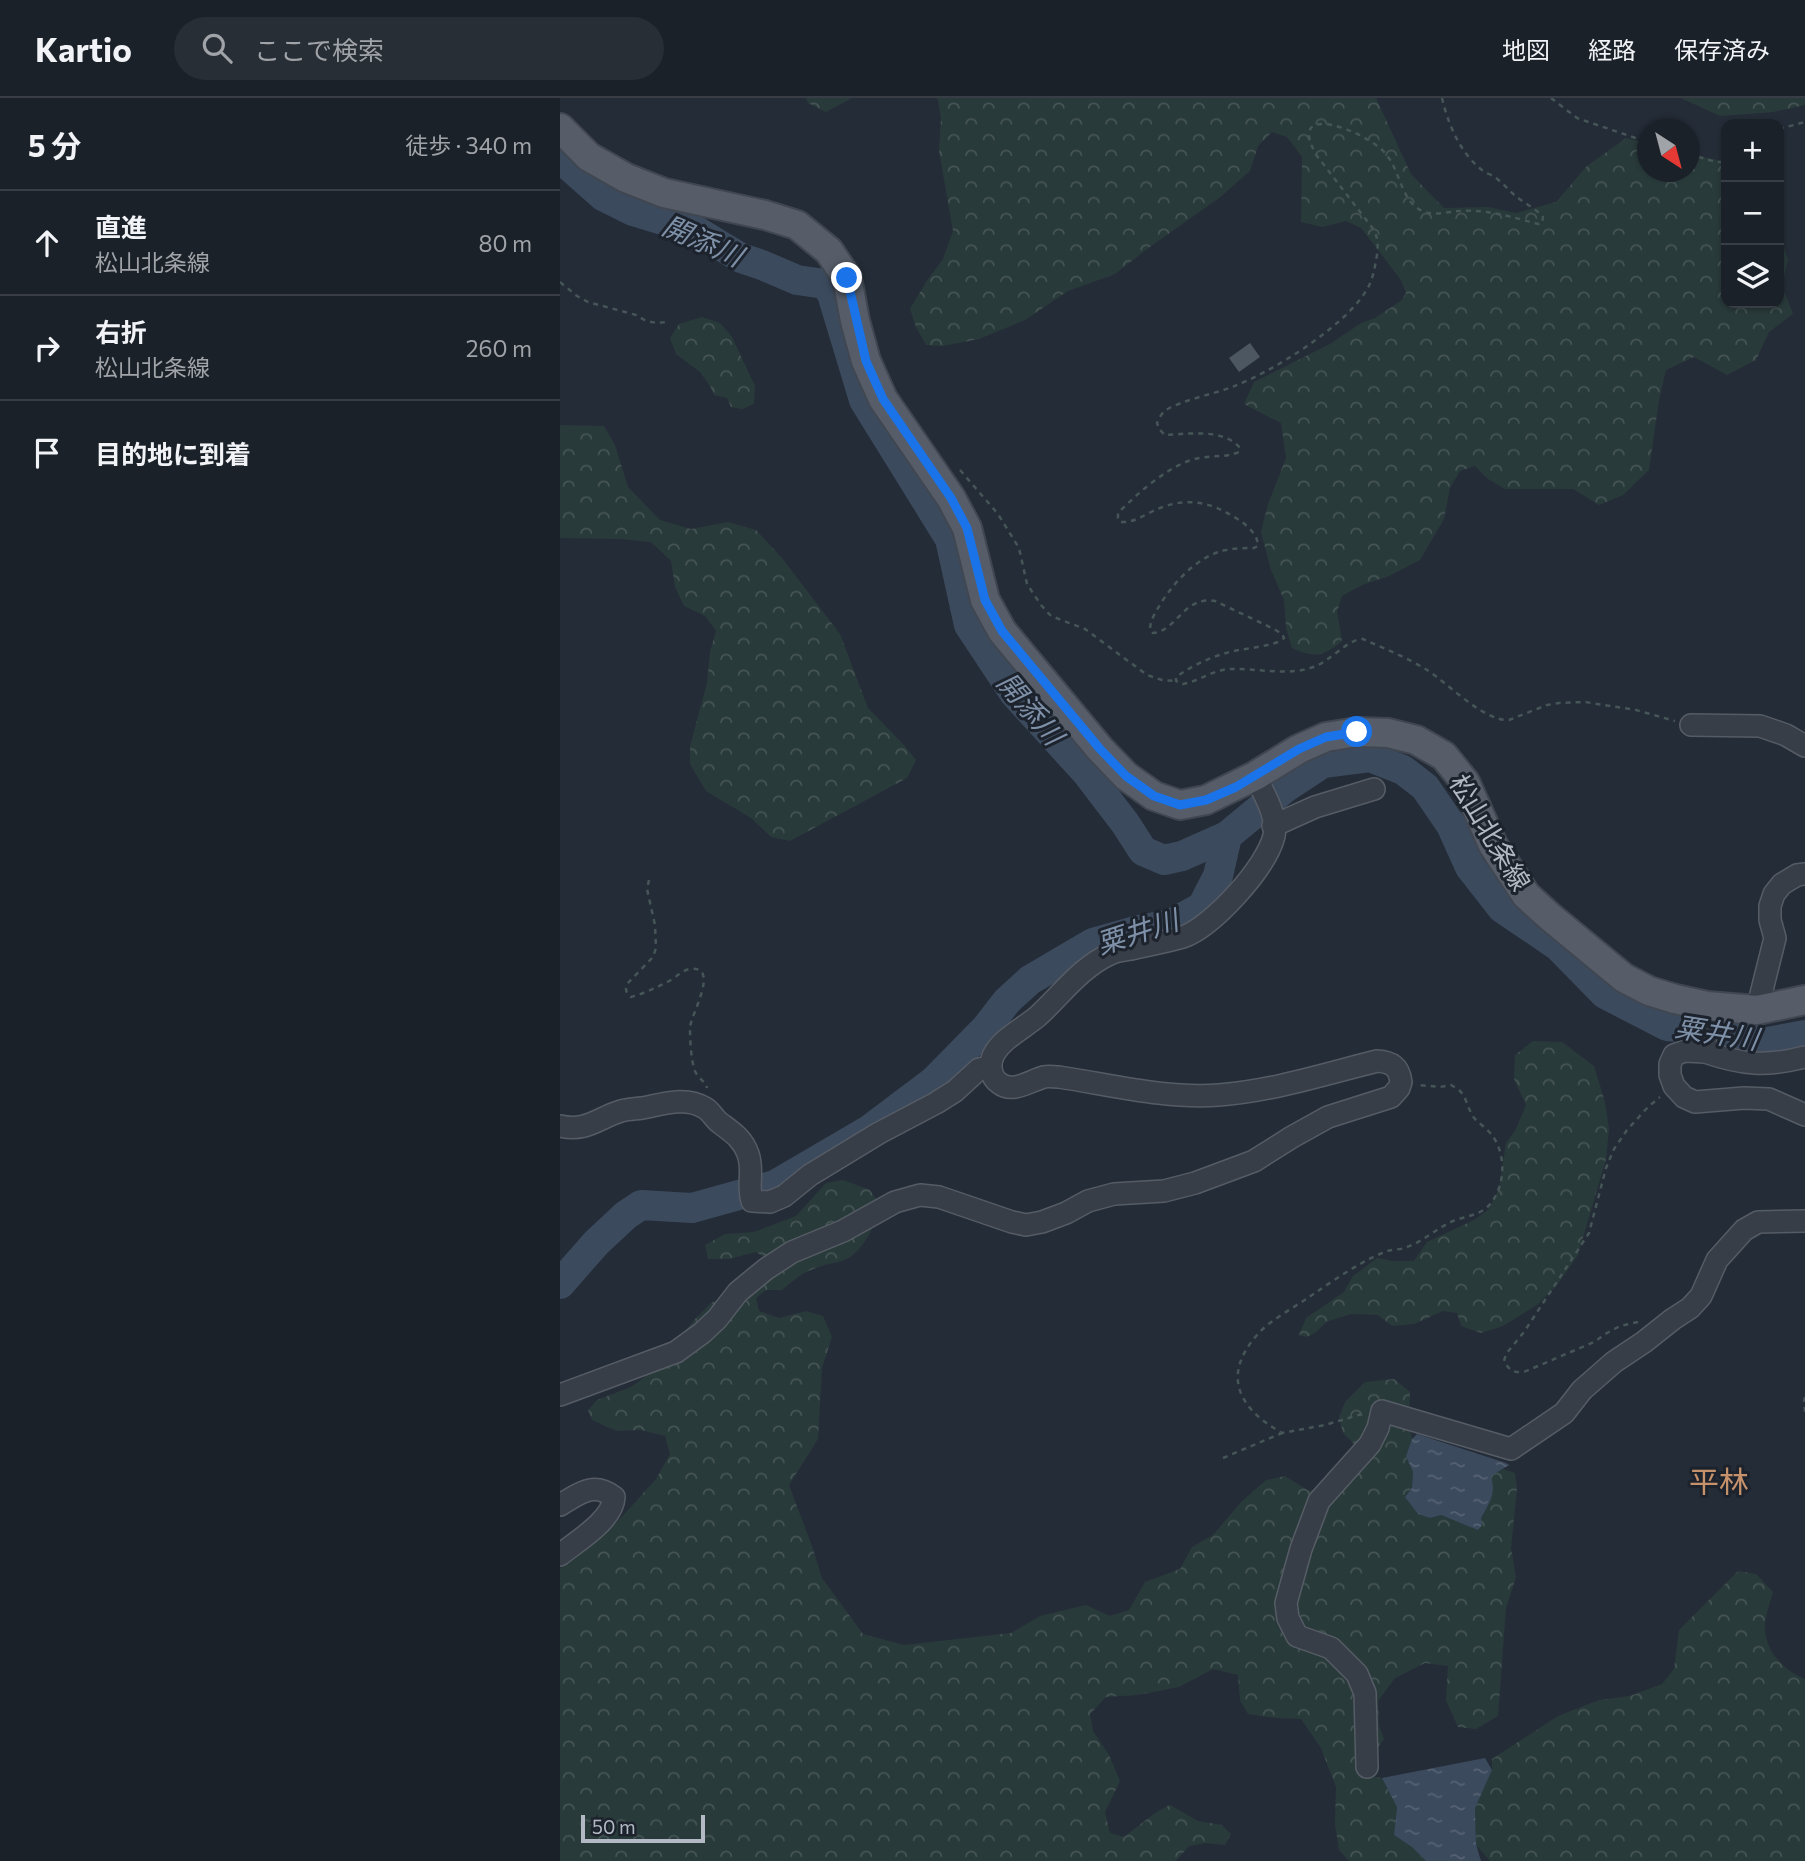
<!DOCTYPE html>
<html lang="ja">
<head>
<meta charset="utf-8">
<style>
  :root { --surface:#1b2129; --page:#282e35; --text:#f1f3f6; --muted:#a0a3a8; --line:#393e46 }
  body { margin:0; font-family:Commissioner,"Noto Sans JP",sans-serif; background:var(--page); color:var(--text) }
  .controls { position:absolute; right:21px; top:21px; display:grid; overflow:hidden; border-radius:14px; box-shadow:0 2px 5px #0004 }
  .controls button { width:63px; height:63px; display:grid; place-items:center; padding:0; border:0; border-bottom:2px solid var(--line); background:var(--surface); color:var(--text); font:35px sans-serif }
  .compass { position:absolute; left:1077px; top:21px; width:63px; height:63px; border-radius:50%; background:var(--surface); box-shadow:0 2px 5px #0004; rotate:144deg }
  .scale { position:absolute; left:21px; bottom:18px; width:124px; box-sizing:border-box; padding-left:7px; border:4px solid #b3b9c4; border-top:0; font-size:19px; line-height:24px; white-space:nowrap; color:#b3b9c4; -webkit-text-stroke:5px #1d232c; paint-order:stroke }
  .stop { position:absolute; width:21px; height:21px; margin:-16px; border:5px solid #1a73e8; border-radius:50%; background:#fff }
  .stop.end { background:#1a73e8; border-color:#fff; box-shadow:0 2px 7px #0008 }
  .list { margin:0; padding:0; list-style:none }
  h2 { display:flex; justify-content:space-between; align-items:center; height:91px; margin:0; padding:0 28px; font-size:30px }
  h2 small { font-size:23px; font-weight:400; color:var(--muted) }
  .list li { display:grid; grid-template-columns:46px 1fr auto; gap:21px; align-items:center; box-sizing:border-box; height:105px; padding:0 28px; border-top:2px solid var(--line) }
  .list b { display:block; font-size:26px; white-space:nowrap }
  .list p { margin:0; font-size:23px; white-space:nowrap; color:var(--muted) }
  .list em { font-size:23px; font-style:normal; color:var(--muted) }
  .icon { flex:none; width:38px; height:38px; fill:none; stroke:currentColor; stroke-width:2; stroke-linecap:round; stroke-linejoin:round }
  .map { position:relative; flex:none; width:1245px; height:1763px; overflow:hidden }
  header { display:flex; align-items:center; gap:42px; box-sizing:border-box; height:98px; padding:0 35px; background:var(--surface); border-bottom:2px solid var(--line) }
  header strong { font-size:33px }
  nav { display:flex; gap:38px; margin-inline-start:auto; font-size:24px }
  .search { width:490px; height:63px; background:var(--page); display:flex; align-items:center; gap:18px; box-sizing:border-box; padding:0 24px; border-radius:38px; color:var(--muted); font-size:26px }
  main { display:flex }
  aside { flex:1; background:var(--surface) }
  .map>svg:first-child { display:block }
  .forest { fill:url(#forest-crowns) }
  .water { fill:url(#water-ripples) }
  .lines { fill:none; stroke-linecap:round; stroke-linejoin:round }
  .river { stroke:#3c4a5e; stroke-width:30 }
  .building { fill:#4d5762 }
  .minor-casing { stroke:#565c65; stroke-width:24 }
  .major-casing { stroke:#414751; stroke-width:32 }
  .path { stroke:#465557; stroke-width:2.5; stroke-dasharray:5 5; stroke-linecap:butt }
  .minor { stroke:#383e48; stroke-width:21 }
  .major { stroke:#565d68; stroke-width:28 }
  .route { stroke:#1a73e8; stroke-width:9 }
  .labels { text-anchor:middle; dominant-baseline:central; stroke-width:6; stroke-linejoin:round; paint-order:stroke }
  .street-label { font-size:26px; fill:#b3b9c4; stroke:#1d232c }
  .water-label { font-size:28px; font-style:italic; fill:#7e90a8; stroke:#1d232c }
  .quarter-label { font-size:30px; fill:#c6926b; stroke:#1d232c }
</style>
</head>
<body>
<header>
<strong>Kartio</strong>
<div class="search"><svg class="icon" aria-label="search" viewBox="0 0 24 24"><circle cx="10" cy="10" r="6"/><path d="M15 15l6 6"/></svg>ここで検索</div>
<nav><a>地図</a><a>経路</a><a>保存済み</a></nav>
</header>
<main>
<aside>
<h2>5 分<small>徒歩 · 340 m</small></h2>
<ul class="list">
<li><svg class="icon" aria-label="ahead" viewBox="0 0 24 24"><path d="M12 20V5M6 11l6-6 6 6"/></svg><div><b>直進</b><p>松山北条線</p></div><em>80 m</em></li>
<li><svg class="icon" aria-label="right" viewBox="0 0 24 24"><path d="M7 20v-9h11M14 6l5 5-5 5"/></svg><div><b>右折</b><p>松山北条線</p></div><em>260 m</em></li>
<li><svg class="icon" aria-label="arrive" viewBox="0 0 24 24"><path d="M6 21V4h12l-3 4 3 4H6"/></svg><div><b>目的地に到着</b></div></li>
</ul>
</aside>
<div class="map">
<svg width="1245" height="1763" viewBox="0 0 1245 1763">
  <defs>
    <pattern id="forest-crowns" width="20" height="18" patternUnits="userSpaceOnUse" patternTransform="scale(1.75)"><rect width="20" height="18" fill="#293a3a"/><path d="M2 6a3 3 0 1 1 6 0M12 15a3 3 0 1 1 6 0" fill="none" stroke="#465455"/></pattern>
    <pattern id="water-ripples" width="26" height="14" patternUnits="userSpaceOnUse" patternTransform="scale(1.75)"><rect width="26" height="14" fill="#3c4a5e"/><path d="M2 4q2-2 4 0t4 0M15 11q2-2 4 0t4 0" fill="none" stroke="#566273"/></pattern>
  </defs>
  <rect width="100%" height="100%" fill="#242c37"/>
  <g class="forest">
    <path d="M 246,0 L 292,0 L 266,14 L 248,5 Z"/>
    <path d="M 376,0 L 816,0 L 851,76 L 884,110 L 928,109 L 956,115 L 996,104 L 1027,68 L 1066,40 L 1087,45 L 1087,74 L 1129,74 L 1130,56 L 1166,64 L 1166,205 L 1219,205 L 1219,134 L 1228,162 L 1222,188 L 1233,216 L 1209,234 L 1196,262 L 1167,277 L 1134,259 L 1106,272 L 1099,302 L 1089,372 L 1063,397 L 1039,407 L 1013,391 L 945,391 L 928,381 L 915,368 L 900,373 L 890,390 L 884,421 L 860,462 L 829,478 L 802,487 L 782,498 L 777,514 L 782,543 C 763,559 754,560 732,550 L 726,530 L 724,502 L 711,472 L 701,434 L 708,406 L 726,360 L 721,325 L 684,306 L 694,284 L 770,246 L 801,225 L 815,220 L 842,202 L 846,195 L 841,182 L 801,130 L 786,123 L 762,129 L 741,124 L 742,59 L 727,39 L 712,34 L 698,48 L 690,73 L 659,100 L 587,151 L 555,176 L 508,193 L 465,222 L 419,241 L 383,248 L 366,247 L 356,229 L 350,211 L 366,184 L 383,161 L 393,133 L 379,53 L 381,20 L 378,2 Z"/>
    <path d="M 1121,0 L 1245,0 L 1245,7 L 1213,14 L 1160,18 Z"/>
    <path d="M 142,219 L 160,225 L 172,239 L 195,288 L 194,306 L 182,311 L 171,309 L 167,300 L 154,297 L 150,288 L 140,274 L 116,256 L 110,240 L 119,226 Z"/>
    <path d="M 0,327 L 44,328 L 55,347 L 68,389 L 100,422 L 131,431 L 168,424 L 196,432 L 222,460 L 280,536 L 308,610 L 343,646 L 356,662 L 347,680 L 230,743 L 211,739 L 191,720 L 146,693 L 130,666 L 130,648 L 147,585 L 150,554 L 156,533 L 145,518 L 124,508 L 115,489 L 111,463 L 91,444 L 61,441 L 0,440 Z"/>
    <path d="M 973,943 L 1002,944 L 1034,968 L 1045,1004 L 1049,1031 L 1046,1061 L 1018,1157 L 997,1187 L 977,1207 L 943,1228 L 921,1235 L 901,1228 L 897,1215 L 883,1213 L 854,1226 L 832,1228 L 818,1217 L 791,1216 L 766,1224 L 756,1234 L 747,1239 L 739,1237 L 746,1220 L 784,1194 L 793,1178 L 817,1160 L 832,1163 L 854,1163 L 867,1144 L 914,1122 L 928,1112 L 939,1091 L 946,1045 L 956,1031 L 966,1007 L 954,981 L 955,957 Z"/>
    <path d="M 283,1082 L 310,1092 L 322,1110 C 313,1129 306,1149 287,1161 C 281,1164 272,1165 265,1167 C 245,1173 238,1178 222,1192 L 206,1192 L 196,1200 L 199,1213 L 219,1220 L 246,1213 L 263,1218 L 272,1239 L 262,1270 L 258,1341 L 229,1387 L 252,1448 L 262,1480 L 303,1536 L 344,1547 L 451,1535 L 480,1518 L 526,1507 L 550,1518 L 569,1512 L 585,1484 L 620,1471 L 632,1449 L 653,1437 L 682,1403 L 706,1382 L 725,1378 L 749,1393 L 779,1385 L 797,1349 L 783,1335 L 779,1319 L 785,1304 L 805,1284 L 834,1281 L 850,1294 L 849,1323 L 852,1341 L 846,1358 L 853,1374 L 852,1390 L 845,1399 L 858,1416 L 870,1420 L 881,1417 L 894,1422 L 921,1420 L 929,1406 L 931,1377 L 943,1371 L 955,1375 L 957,1390 L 951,1450 L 956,1479 L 946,1510 L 938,1618 L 916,1631 L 898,1629 L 886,1602 L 888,1568 L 865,1565 L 835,1580 L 818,1603 L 819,1628 L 824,1641 L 815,1654 L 797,1656 L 796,1668 L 810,1678 L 822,1680 L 837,1709 L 834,1737 L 852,1749 L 866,1763 L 789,1763 L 779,1752 L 775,1726 L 776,1689 L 761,1650 L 741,1621 L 716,1620 L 688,1616 L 680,1602 L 678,1577 L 653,1571 L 619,1589 L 578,1597 L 546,1599 L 530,1616 L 533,1633 L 549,1657 L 560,1683 L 545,1714 L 550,1735 L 564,1739 C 579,1728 592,1715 610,1707 L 638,1723 L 662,1727 L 671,1736 L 665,1747 L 646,1745 L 629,1748 L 616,1763 L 0,1763 L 0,1471 L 7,1458 L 57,1424 L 96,1381 L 110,1356 L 105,1338 L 81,1332 L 57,1333 L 32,1322 L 28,1312 L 37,1302 L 71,1289 L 93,1273 L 134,1222 L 151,1205 L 169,1196 L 207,1164 L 202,1158 L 196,1154 L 169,1161 L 148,1161 L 145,1147 L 165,1136 L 194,1134 L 236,1118 L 266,1085 Z"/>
    <path d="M 1178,1473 L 1196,1476 L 1213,1494 C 1210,1504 1206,1516 1205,1527 C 1204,1552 1223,1572 1245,1581 L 1245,1763 L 930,1763 L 916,1747 L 915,1710 L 932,1672 L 932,1661 L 998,1618 L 1039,1602 L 1070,1598 L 1102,1586 L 1114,1571 L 1119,1532 Z"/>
  </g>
  <g class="water">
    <path d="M 857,1336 L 946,1365 L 949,1367 L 931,1378 C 936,1396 930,1404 921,1420 L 922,1427 L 918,1432 L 881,1417 L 870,1420 L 858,1416 L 845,1399 L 852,1390 L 853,1374 L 846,1358 L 852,1341 Z"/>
    <path d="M 925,1660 L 932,1672 L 915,1710 L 916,1746 L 921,1763 L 866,1763 L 852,1749 L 834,1737 L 837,1709 L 822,1680 Z"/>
  </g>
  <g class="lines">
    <g class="river">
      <path d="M 0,60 L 43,98 L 73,113 L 135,132 L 181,160 L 202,167 L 237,182 L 265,186 L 272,196 L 304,302 L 390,441 L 409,527 L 454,595 L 526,674 L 565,725 L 583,753 L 604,762 L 622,758 L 667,738"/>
      <path d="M 0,1186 L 36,1145 L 66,1117 L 81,1107 L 132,1110 L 215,1087 L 309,1032 L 374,983 L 426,930 L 447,903 L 470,882 L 533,845 L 579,832 L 611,826 L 642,809 L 658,778 L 667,738 L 725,690 L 763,665 L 810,659 L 843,672 L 865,689 L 891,727 L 910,769 L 942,810 L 998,848 L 1045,896 L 1107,928 L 1164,932 L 1202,945 L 1245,937"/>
    </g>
  </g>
  <path class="building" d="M 690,245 L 700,259 L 679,274 L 669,260 Z"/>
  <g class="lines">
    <defs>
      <g id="minor">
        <path d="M 1131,627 L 1200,628 L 1226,637 L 1245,648"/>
        <path d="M 713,728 L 755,709 L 814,691"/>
        <path d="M 1147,908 L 1145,954 L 1125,953 L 1114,957 L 1110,966 L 1110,977 L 1114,988 L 1124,999 L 1135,1004 L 1184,1000 L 1209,1001 L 1245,1017"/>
        <path d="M 1197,912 L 1215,840 L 1210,822 L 1210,808 L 1214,796 L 1222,786 L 1237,777 L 1245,776"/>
        <path d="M 1145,954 C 1183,967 1206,969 1245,959"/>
        <path d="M 0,1028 C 27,1034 38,1020 61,1013 C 68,1011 75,1011 82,1010 C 103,1006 126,998 145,1010 C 151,1013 154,1021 160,1025 C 172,1034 183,1041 188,1056 C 194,1072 187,1087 192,1103 L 210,1104 L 224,1098 L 250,1077 L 319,1035 L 376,1005 L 395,993 L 419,971 L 430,969"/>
        <path d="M 0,1297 L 116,1254 L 142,1235 L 157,1221 L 178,1194 L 206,1171 L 232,1154 L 283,1133 L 335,1104 L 360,1097 L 379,1099 L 452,1124 L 466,1127 L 482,1124 L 506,1115 L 528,1103 L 554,1096 L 604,1093 L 635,1085 L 694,1063 L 732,1039 L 768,1019 L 831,999 L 839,990 L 841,984 C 839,968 831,964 817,963 C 765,976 712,993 659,997 C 606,1001 552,987 499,979 C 494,979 488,978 484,979 C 469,983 453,996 439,985 C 430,979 429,965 434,956 C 443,940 464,930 478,918 C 501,897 521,869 550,856 C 556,853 564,852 571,851 C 588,847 606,844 623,839 C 653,828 706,770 714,738 C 718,719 704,695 695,678"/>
        <path d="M 0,1407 C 19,1396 33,1383 54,1399 C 53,1422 17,1443 0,1457"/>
        <path d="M 807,1669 L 805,1595 L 797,1576 L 771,1550 L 737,1538 L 728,1520 L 726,1505 L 741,1451 L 759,1403 L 810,1346 L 818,1330 L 822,1313 L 951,1351 L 1004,1315 L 1022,1292 L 1054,1264 L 1084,1244 L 1113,1221 L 1130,1210 L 1141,1198 L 1157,1162 L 1184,1132 L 1198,1124 L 1245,1123"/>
      </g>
      <path id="major" d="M 0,30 L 29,59 L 66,80 L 104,95 L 205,117 L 237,127 L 269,153 L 287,180 L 295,223 L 306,263 L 323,301 L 391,400 L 407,430 L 425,502 L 442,533 L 540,651 L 566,678 L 594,698 L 620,707 L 646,702 L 695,678 L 739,651 L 766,639 L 797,634 L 828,635 L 856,642 L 884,658 L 905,684 L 933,747 L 966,797 L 989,818 L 1064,880 L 1089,893 L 1115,901 L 1147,908 L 1197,912 L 1245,902"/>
    </defs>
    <use href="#minor" class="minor-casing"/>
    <use href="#major" class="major-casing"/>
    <g class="path">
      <path d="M 882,0 C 888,26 900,55 922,72 C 926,75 932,77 936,80 C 944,86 950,94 957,99 C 965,106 977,111 983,119 L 982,125 L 978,126 C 952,119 926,111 899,113 C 887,114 873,118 862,113 C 840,102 841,73 825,55 C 806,33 723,1 757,58 L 814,132 C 819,142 818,151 816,163 C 814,173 812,184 806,193 C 783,230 712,274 672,289 C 651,297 625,301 606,312 C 602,315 599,320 597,325 L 599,331 L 605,337 C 628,336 664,330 680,350 L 679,354 C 664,360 654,357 640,360 C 612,364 578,395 558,415 L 558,420 L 560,424 C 572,425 581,419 591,414 C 624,398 649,402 679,422 C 688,428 698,437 698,448 L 694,450 C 685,450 675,450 666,452 C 640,457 617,481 603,502 C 597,512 590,521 590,532 L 593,535 C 617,533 623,498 655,503 L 714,531 L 722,536 L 724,540 C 716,549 681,550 666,555 C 648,560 632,568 616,579 L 616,583 L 623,586 C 639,583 653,572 670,571 C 697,570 730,579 756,568 C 771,562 788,541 803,541 C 823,550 848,560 867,572 C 889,586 923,623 949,622 L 987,607 L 999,605 L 1025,604 L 1076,612 L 1115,623"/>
      <path d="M 991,0 L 1017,20 L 1087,44"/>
      <path d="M 1219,31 L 1245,24"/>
      <path d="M 1129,56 L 1156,64 L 1166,64"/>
      <path d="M 0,184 L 17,198 L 28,204 L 76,217 L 86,223 L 97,225 L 106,224"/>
      <path d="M 400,372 L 438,416 L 459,450 L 467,486 L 481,507 L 491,518 L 525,531 L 587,577 L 602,582 L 616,583"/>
      <path d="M 89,782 L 87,791 L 95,827 L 96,850 L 93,859 L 67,886 C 65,892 66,895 71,899 C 85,895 98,889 111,882 C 117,878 123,872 130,871 C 161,867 130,918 130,930 C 130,941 131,963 135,973 C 138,980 145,983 147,990"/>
      <path d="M 1078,1224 L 1060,1228 L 1047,1235 L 1034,1244 L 964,1274 C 953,1275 949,1272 944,1263 L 946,1256 L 964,1234 L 1029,1135 L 1046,1070 L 1054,1051 L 1067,1032 L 1088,1009 L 1100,999"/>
      <path d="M 1245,1299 L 1244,1303 L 1245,1314"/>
      <path d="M 802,1316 L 765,1327 L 722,1335 C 679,1311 661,1278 697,1237 C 710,1222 732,1211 749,1199 C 773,1183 799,1164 827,1153 C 833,1151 841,1152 847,1149 C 864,1143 877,1130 893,1123 C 906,1118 922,1117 931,1105 C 945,1087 946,1059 934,1040 C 929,1032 921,1027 915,1021 C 908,1013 907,1000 900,993 C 898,990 894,989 891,987 L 880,989 L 859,987"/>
      <path d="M 663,1360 L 722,1335"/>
    </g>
    <use href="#minor" class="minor"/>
    <use href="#major" class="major"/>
  </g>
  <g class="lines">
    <path class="route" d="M 287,180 L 306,263 L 323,301 L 391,400 L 407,430 L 425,502 L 442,533 L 540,651 L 566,678 L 594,698 L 620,707 L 646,702 L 676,689 L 739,651 L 766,639 L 797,634"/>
  </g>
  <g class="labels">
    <g class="street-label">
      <text transform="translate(931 734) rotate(59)">松山北条線</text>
    </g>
    <g class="water-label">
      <text transform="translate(143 142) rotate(24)">開添川</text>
      <text transform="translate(471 610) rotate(50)">開添川</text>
      <text transform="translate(577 833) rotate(-18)">粟井川</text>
      <text transform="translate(1157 934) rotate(9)">粟井川</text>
    </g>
    <g class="quarter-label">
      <text x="1159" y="1382">平林</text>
    </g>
  </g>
</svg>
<div class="controls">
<button>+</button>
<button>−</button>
<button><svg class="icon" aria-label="layers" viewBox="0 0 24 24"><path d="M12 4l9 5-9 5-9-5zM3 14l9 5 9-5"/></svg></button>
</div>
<svg class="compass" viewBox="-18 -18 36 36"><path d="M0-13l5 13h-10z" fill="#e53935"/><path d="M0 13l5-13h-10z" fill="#a0a3a8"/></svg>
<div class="scale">50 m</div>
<div class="stop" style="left:797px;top:634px"></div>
<div class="stop end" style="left:287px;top:180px"></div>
</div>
</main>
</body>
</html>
